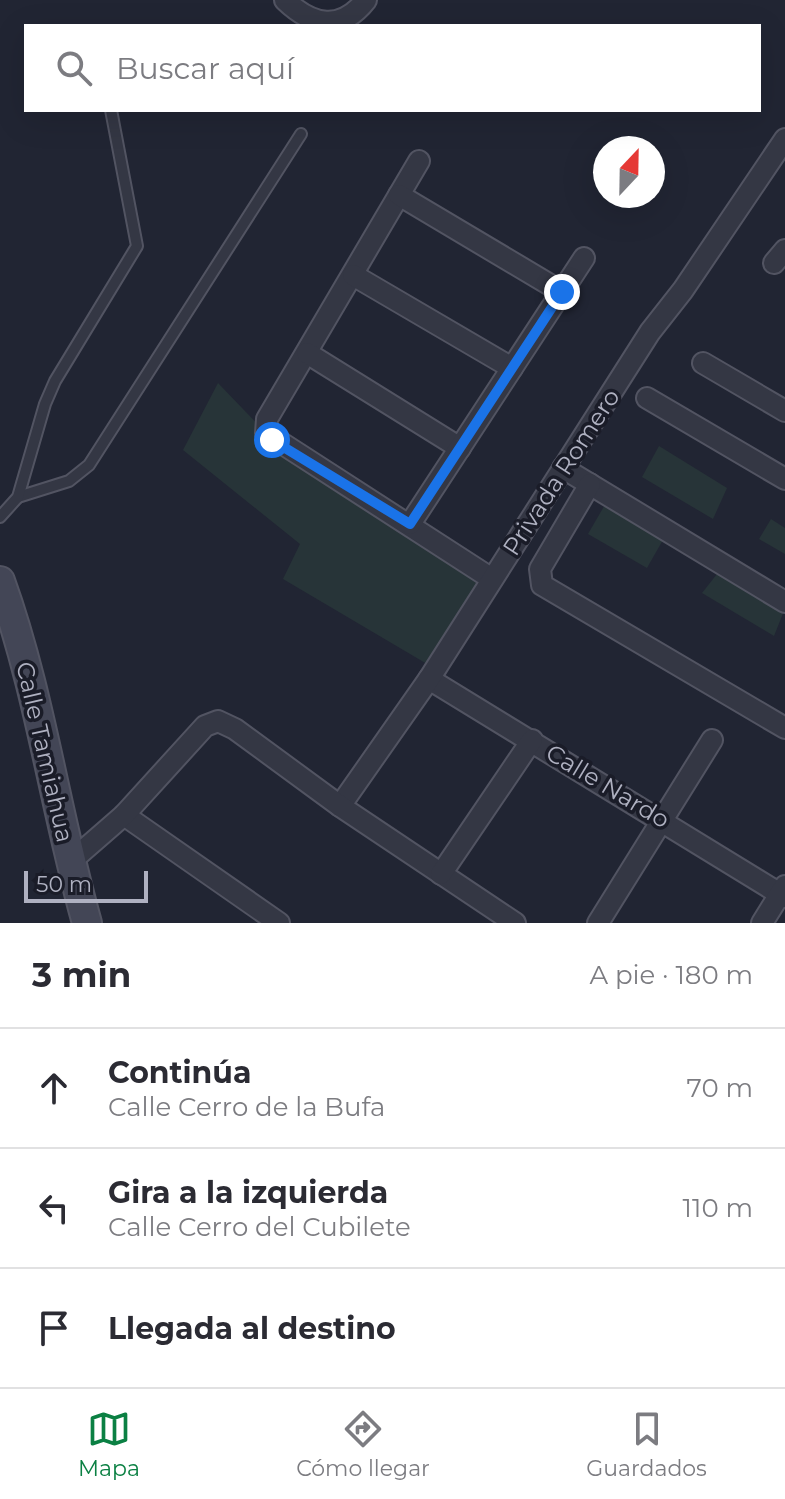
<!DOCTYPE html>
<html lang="es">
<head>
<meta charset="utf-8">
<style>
  :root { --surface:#fff; --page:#f2f2f3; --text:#2b2b33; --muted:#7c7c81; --line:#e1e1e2; --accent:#0b8043 }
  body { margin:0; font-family:Montserrat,sans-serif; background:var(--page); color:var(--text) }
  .compass { position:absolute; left:593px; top:136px; width:72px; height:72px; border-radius:50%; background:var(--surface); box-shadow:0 8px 32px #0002; rotate:22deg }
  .scale { position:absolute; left:24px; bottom:20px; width:124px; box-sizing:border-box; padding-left:8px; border:4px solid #afb1c1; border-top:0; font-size:22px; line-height:28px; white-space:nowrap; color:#afb1c1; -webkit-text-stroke:6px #1a1c28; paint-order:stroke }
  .stop { position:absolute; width:24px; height:24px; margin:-18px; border:6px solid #1a73e8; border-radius:50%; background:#fff }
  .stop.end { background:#1a73e8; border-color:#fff; box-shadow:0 2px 8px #0008 }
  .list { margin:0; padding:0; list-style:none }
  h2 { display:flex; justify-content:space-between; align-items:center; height:104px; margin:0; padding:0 32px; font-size:34px }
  h2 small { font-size:26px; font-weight:400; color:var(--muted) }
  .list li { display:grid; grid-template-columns:52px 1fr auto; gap:24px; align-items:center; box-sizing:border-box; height:120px; padding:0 32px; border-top:2px solid var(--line) }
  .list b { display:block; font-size:30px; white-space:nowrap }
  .list p { margin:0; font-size:26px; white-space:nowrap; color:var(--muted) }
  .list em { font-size:26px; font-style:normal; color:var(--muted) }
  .icon { flex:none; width:44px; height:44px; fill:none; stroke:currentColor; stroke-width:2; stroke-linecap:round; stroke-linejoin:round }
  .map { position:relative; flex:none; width:785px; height:923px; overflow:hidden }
  .search { position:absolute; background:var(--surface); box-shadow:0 8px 32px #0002; left:24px; right:24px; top:24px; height:88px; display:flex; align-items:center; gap:20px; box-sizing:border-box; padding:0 28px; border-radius:0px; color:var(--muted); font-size:30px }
  .sheet { height:464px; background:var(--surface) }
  nav { display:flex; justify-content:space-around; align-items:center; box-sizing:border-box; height:112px; border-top:2px solid var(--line); background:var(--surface); font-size:22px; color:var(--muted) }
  nav a { display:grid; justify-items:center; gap:4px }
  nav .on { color:var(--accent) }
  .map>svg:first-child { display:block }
  .green { fill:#273438 }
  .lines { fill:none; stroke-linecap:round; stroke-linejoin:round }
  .lane-casing { stroke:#525462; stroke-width:14 }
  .street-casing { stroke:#525462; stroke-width:24 }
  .secondary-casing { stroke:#525462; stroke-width:32 }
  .lane { stroke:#343744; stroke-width:10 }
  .street { stroke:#343744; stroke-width:20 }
  .secondary { stroke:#434656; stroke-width:28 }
  .route { stroke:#1a73e8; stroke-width:10 }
  .labels { text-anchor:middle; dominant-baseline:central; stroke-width:7; stroke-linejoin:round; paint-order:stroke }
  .street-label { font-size:24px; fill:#afb1c1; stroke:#1a1c28 }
</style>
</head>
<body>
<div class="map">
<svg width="785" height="923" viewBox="0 0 785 923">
  <rect width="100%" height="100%" fill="#212533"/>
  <g class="green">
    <path d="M 218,383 L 266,433 L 492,579 L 427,664 L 283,579 L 300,544 L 183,450 Z"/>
    <path d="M 659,446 L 727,488 L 713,519 L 642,477 Z"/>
    <path d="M 610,496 L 668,531 L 647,568 L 588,534 Z"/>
    <path d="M 771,519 L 785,528 L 785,554 L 759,539 Z"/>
    <path d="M 717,574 L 784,611 L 774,636 L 702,593 Z"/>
  </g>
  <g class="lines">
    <defs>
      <g id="lane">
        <path d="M 18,497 L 69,481 L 89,465 L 301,134"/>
        <path d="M 0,517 L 18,497 L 45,404 L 55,381 L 137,246 L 111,110"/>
      </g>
      <g id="street">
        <path d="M 285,0 C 312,26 341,32 366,0"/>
        <path d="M 419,161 L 267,419 L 266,433 L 492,579"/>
        <path d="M 399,195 L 562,292"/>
        <path d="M 774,263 L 785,250"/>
        <path d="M 353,275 L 512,368"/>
        <path d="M 307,353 L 460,448"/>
        <path d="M 703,363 L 785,411"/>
        <path d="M 647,398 L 785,479"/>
        <path d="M 563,468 L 785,602"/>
        <path d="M 590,484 L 540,569 L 542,585 L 785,728"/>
        <path d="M 410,524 L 584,258"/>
        <path d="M 429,679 L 785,897"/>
        <path d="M 340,806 L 429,679 L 650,332 L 683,290 L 785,139"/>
        <path d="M 124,815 L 279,923"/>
        <path d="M 70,862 L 124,815 L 205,726 L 218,721 L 235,729 L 340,806 L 515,923"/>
        <path d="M 441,874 L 532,740"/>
        <path d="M 598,923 L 712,740"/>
        <path d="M 762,923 L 785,886"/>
      </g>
      <path id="secondary" d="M 0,581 C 40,692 55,810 87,923"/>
    </defs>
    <use href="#lane" class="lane-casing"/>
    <use href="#street" class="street-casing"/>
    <use href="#secondary" class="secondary-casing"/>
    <use href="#lane" class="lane"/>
    <use href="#street" class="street"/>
    <use href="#secondary" class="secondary"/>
  </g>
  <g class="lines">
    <path class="route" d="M 272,440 L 410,524 L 562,292"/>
  </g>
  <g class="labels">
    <g class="street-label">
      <text transform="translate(561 472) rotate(-57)">Privada Romero</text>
      <text transform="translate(45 752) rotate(77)">Calle Tamiahua</text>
      <text transform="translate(608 786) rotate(31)">Calle Nardo</text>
    </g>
  </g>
</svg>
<svg class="compass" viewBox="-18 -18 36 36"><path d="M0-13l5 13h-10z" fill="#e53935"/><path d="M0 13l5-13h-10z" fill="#7c7c81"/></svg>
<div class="scale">50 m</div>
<div class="stop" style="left:272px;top:440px"></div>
<div class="stop end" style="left:562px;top:292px"></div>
<div class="search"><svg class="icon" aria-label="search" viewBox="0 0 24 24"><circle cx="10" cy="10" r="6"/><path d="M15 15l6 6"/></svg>Buscar aquí</div>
</div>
<section class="sheet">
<h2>3 min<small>A pie · 180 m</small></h2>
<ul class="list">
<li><svg class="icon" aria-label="ahead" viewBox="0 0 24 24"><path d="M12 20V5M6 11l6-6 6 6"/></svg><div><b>Continúa</b><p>Calle Cerro de la Bufa</p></div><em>70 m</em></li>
<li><svg class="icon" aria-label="left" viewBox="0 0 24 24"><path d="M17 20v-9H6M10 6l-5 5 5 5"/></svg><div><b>Gira a la izquierda</b><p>Calle Cerro del Cubilete</p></div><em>110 m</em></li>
<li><svg class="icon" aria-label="arrive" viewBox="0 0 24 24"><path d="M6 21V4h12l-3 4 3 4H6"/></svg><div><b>Llegada al destino</b></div></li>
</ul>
</section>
<nav>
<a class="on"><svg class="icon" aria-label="map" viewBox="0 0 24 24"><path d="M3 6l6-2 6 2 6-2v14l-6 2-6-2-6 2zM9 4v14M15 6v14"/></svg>Mapa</a>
<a><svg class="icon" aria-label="directions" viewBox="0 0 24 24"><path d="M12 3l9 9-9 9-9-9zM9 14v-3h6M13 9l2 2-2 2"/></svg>Cómo llegar</a>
<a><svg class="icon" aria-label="saved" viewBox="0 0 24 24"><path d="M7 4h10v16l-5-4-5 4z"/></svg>Guardados</a>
</nav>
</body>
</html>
